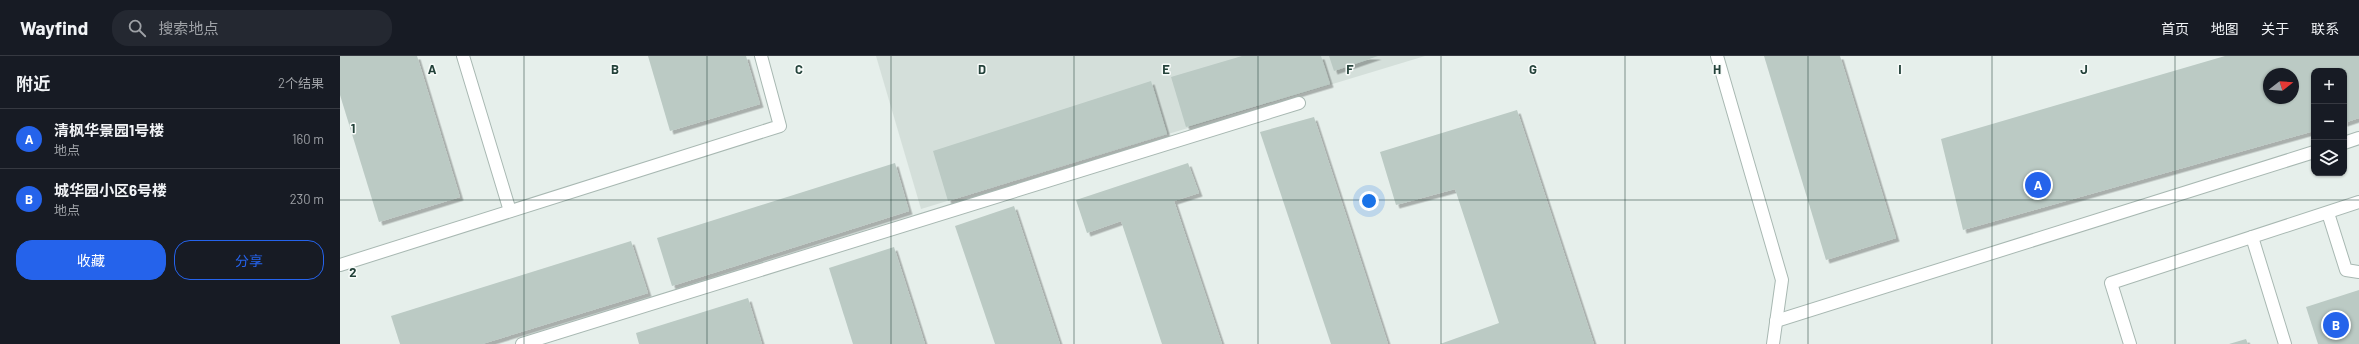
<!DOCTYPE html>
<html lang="zh">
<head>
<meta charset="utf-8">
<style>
  :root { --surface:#171b24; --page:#242831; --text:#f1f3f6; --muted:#9ea1a6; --line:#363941; --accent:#2563eb }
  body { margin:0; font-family:Barlow,"Noto Sans SC",sans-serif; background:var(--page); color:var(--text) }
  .controls { position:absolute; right:12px; top:12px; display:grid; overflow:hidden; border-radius:8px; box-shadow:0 1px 3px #0004 }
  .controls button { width:36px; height:36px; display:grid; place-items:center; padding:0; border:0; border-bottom:1px solid var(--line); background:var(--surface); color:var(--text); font:20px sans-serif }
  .compass { position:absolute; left:1923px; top:12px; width:36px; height:36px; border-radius:50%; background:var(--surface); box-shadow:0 1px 3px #0004; rotate:73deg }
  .you { position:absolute; left:1029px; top:145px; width:14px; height:14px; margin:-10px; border:3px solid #fff; border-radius:50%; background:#1a73e8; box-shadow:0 0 0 6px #1a73e833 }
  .badge { display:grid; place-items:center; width:26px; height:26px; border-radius:50%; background:var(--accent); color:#fff; font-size:13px; font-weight:700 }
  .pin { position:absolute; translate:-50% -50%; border:2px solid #fff; box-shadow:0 1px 4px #0006 }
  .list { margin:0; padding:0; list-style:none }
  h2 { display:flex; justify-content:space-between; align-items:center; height:52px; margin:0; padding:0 16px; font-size:17px }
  h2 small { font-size:13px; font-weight:400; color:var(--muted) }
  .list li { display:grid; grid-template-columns:26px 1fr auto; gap:12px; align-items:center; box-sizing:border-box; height:60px; padding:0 16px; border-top:1px solid var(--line) }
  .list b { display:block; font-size:15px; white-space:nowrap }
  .list p { margin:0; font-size:13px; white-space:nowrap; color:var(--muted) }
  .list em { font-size:13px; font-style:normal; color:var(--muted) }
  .actions { display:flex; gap:8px; padding:12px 16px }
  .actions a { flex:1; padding:9px 0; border:1px solid var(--accent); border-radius:16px; text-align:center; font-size:14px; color:var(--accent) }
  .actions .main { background:var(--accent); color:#fff }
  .icon { flex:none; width:22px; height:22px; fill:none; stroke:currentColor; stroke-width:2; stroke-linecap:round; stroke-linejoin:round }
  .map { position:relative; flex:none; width:2019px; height:288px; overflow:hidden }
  header { display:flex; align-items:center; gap:24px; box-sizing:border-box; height:56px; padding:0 20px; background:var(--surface); border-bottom:1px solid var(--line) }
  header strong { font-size:19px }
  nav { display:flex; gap:22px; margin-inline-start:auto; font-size:14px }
  .search { width:280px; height:36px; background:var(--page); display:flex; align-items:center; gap:10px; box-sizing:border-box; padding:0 14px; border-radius:16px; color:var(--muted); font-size:15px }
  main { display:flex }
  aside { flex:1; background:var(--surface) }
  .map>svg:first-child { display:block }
  .built { fill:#d4dfda }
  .building { fill:#bbcac4; fill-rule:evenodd; filter:url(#shadow) }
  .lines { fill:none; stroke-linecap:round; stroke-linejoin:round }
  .minor-casing { stroke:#a8b8b2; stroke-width:14 }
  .minor { stroke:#fff; stroke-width:12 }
  .grid { fill:none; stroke:#24423a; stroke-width:1; stroke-opacity:0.55 }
  .grid-label { font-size:13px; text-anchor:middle; font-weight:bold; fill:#24423a; stroke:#f7fbf9; stroke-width:3; stroke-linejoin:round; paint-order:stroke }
</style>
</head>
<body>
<header>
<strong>Wayfind</strong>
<div class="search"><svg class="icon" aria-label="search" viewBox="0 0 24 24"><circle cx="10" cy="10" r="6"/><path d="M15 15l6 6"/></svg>搜索地点</div>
<nav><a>首页</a><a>地图</a><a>关于</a><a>联系</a></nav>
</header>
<main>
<aside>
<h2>附近<small>2个结果</small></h2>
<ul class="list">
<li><span class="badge">A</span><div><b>清枫华景园1号楼</b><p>地点</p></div><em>160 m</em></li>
<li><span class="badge">B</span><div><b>城华园小区6号楼</b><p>地点</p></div><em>230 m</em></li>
</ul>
<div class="actions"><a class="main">收藏</a><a>分享</a></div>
</aside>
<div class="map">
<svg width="2019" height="288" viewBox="0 0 2019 288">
  <defs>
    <filter id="shadow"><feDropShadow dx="3.5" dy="3.5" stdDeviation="0" flood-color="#0004"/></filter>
  </defs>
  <rect width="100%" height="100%" fill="#e6efeb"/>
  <path class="built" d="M 536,0 L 1085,0 L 581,153 Z"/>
  <g class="building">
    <path d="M 0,0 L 77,0 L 120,141 L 39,166 L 0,39 Z"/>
    <path d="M 308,0 L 406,0 L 420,48 L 330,75 Z"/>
    <path d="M 902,0 L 981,0 L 990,28 L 846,71 L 831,21 Z"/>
    <path d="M 989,0 L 1038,0 L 994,15 Z"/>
    <path d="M 1424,0 L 1500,0 L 1556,182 L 1486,204 Z"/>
    <path d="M 1885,0 L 2019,0 L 2019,62 L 2004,67 L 2004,15 L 1974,15 L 1974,75 L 1623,174 L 1601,83 ZM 1929,18 L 1953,18 L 1953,42 L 1929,42 Z"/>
    <path d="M 811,25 L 827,78 L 608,145 L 593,95 Z"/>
    <path d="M 1177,54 L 1254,288 L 1100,288 L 1159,267 L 1115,133 L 1056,149 L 1040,96 Z"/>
    <path d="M 974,61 L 1048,288 L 991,288 L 920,76 Z"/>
    <path d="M 555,107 L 569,155 L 332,230 L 317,182 Z"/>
    <path d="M 848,107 L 859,137 L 834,145 L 882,288 L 822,288 L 781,165 L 747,177 L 736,144 Z"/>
    <path d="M 674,150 L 720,288 L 655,288 L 615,170 Z"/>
    <path d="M 291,185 L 308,237 L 142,288 L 60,288 L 51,260 Z"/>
    <path d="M 554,191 L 585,288 L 513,288 L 489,212 Z"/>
    <path d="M 2019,234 L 2019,288 L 1978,288 L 1966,251 Z"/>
    <path d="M 408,242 L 422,288 L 299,288 L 296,277 Z"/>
    <path d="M 1906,283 L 1908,288 L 1889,288 Z"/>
  </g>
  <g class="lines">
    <defs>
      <g id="minor">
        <path d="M 123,0 L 170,155"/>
        <path d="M 1377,0 L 1442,224 L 1433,288"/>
        <path d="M 2004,87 L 2019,82"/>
        <path d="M 1988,157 L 2006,214 L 2019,216"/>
        <path d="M 1912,181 L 1945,288"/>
        <path d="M 0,209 L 440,70 L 421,0"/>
        <path d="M 1436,265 L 1974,96"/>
        <path d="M 182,288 L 959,47"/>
        <path d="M 1790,288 L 1771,227 L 2019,146"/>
      </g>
    </defs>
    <use href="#minor" class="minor-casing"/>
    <use href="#minor" class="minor"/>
  </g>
  <path class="grid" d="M 184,0 L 184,288M 367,0 L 367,288M 551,0 L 551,288M 734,0 L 734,288M 918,0 L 918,288M 1101,0 L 1101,288M 1285,0 L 1285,288M 1468,0 L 1468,288M 1652,0 L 1652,288M 1835,0 L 1835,288M 0,144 L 2019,144"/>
  <g class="grid-label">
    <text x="92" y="18">A</text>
    <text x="275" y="18">B</text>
    <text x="459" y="18">C</text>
    <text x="642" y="18">D</text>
    <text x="826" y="18">E</text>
    <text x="1010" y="18">F</text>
    <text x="1193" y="18">G</text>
    <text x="1377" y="18">H</text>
    <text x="1560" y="18">I</text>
    <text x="1744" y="18">J</text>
    <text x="13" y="77">1</text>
    <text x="13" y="221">2</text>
  </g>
</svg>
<div class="controls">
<button>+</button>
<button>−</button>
<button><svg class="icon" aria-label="layers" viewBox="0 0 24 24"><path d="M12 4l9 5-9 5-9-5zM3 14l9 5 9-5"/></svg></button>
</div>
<svg class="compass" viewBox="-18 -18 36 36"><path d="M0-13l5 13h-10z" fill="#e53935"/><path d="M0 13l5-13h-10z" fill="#9ea1a6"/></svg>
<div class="you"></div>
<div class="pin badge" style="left:1698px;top:129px">A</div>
<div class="pin badge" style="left:1996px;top:269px">B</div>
</div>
</main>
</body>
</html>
